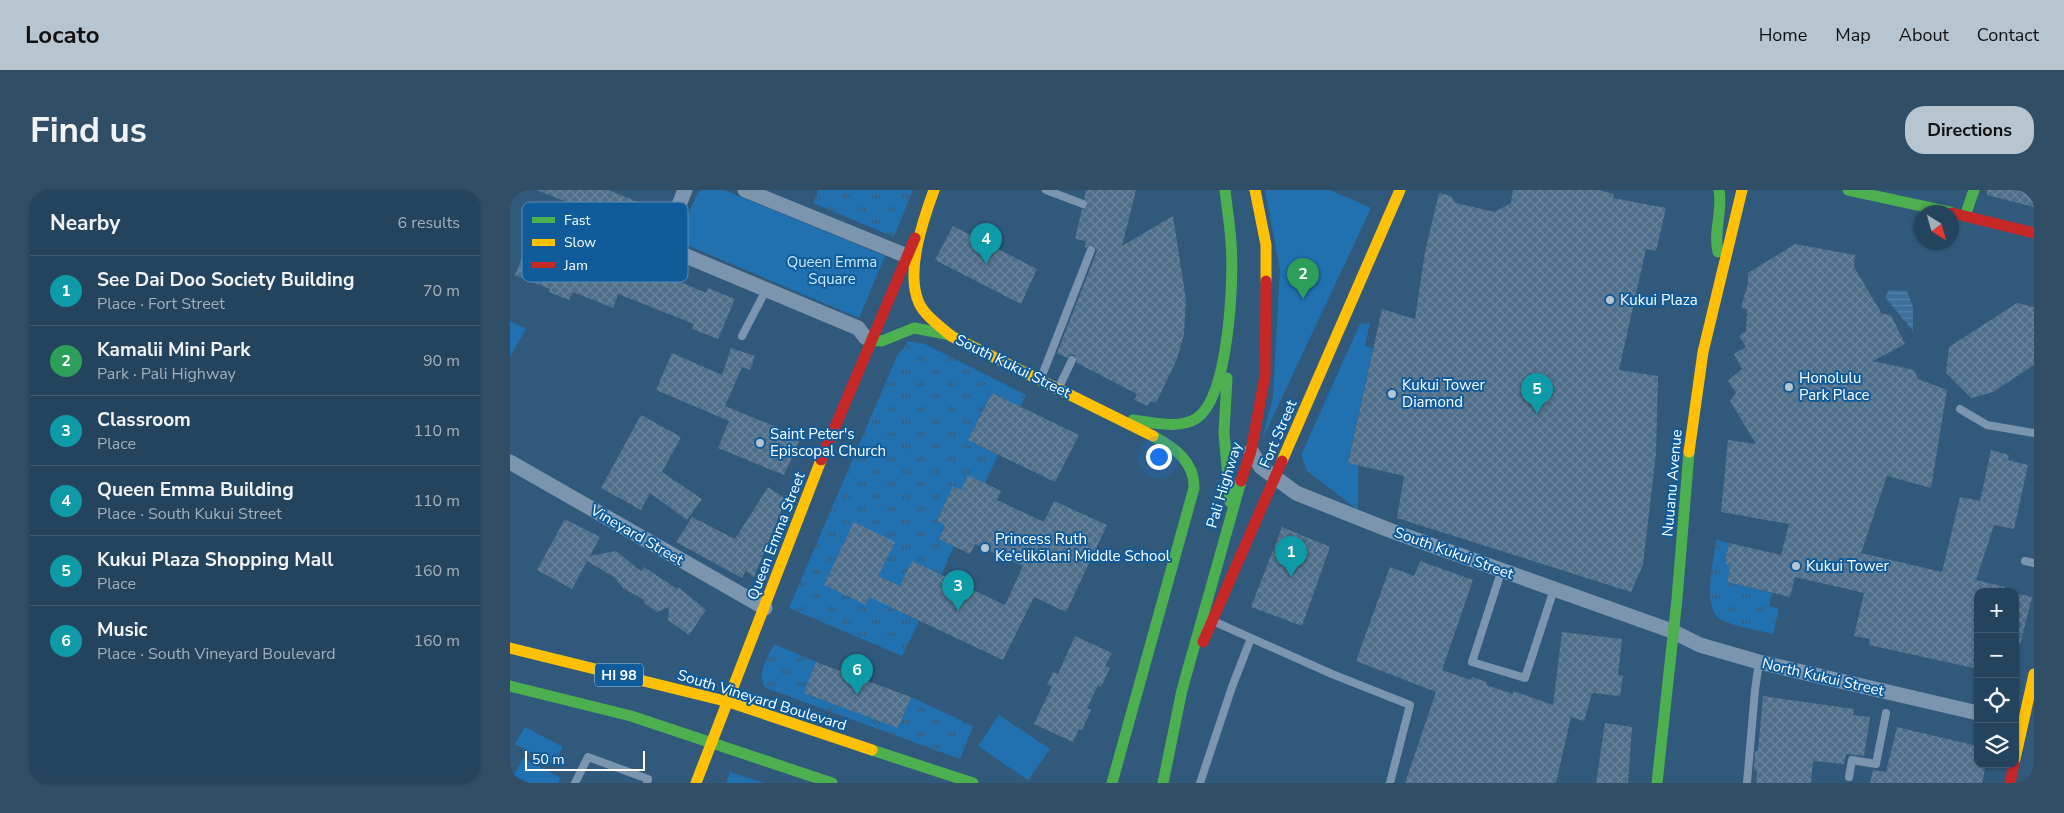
<!DOCTYPE html>
<html lang="en">
<head>
<meta charset="utf-8">
<style>
  :root { --surface:#24435d; --page:#304e66; --text:#f1f3f6; --muted:#a3b0bc; --line:#415c72; --accent:#b7c5d1 }
  body { margin:0; font-family:"Nunito Sans",sans-serif; background:var(--page); color:var(--text) }
  .controls { position:absolute; right:15px; bottom:15px; display:grid; overflow:hidden; border-radius:10px; box-shadow:0 1px 4px #0004 }
  .controls button { width:45px; height:45px; display:grid; place-items:center; padding:0; border:0; border-bottom:1px solid var(--line); background:var(--surface); color:var(--text); font:25px sans-serif }
  .compass { position:absolute; left:1404px; top:15px; width:45px; height:45px; border-radius:50%; background:var(--surface); box-shadow:0 1px 4px #0004; rotate:143deg }
  .scale { position:absolute; left:15px; bottom:12px; width:120px; box-sizing:border-box; padding-left:5px; border:2px solid #fff; border-top:0; font-size:14px; line-height:18px; white-space:nowrap; color:#fff; -webkit-text-stroke:4px #105c9b; paint-order:stroke }
  .you { position:absolute; left:648px; top:266px; width:18px; height:18px; margin:-12px; border:4px solid #fff; border-radius:50%; background:#1a73e8; box-shadow:0 0 0 8px #1a73e833 }
  .badge { display:grid; place-items:center; width:32px; height:32px; border-radius:50%; background:var(--accent); color:#fff; font-size:16px; font-weight:700 }
  .pin { position:absolute; translate:-50% -41px; filter:drop-shadow(0 1px 2px #0008) }
  .pin::after { content:''; position:absolute; top:26px; width:18px; height:15px; background:inherit; clip-path:polygon(0 0,100% 0,50% 100%) }
  .list { margin:0; padding:0; list-style:none }
  h2 { display:flex; justify-content:space-between; align-items:center; height:65px; margin:0; padding:0 20px; font-size:21px }
  h2 small { font-size:16px; font-weight:400; color:var(--muted) }
  .list li { display:grid; grid-template-columns:32px 1fr auto; gap:15px; align-items:center; box-sizing:border-box; height:70px; padding:0 20px; border-top:1px solid var(--line) }
  .list b { display:block; font-size:19px; white-space:nowrap }
  .list p { margin:0; font-size:16px; white-space:nowrap; color:var(--muted) }
  .list em { font-size:16px; font-style:normal; color:var(--muted) }
  .icon { flex:none; width:28px; height:28px; fill:none; stroke:currentColor; stroke-width:2; stroke-linecap:round; stroke-linejoin:round }
  .map { position:relative; flex:none; width:1524px; height:593px; overflow:hidden; border-radius:20px }
  header { display:flex; align-items:center; gap:30px; box-sizing:border-box; height:70px; padding:0 25px; background:var(--accent); color:#111 }
  header strong { font-size:24px }
  nav { display:flex; gap:28px; margin-inline-start:auto; font-size:18px }
  .intro { display:flex; align-items:center; justify-content:space-between; box-sizing:border-box; height:120px; padding:0 30px }
  h1 { margin:0; font-size:35px }
  .button { padding:12px 22px; border-radius:20px; background:var(--accent); color:#111; font-size:18px; font-weight:700 }
  main { display:flex; gap:30px; padding:0 30px }
  aside { flex:1; background:var(--surface); border-radius:20px; box-shadow:0 1px 4px #0004 }
  .map>svg:first-child { display:block }
  .grass { fill:url(#grass-tufts) }
  .park { fill:#2171b0 }
  .water { fill:url(#water-rules) }
  .building { fill:url(#building-cross-hatch) }
  .lines { fill:none; stroke-linecap:round; stroke-linejoin:round }
  .lane { stroke:#7b95ae; stroke-width:8 }
  .street { stroke:#7b95ae; stroke-width:15 }
  .fast { stroke:#4caf50; stroke-width:11 }
  .slow { stroke:#ffc107; stroke-width:11 }
  .jam { stroke:#c62828; stroke-width:11 }
  .poi-dot { fill:#b7c5d1; stroke:#105c9b; stroke-width:2 }
  .labels { text-anchor:middle; dominant-baseline:central; stroke-width:4; stroke-linejoin:round; paint-order:stroke }
  .shield { fill:#105c9b; stroke:#b7cee1; stroke-width:1 }
  .shield-label { font-size:14px; font-weight:bold; fill:#fff }
  .park-label { font-size:15px; fill:#cce8fe; stroke:#105c9b }
  .poi-label { font-size:15px; fill:#fff; stroke:#105c9b; text-anchor:start }
  .street-label { font-size:15px; fill:#fff; stroke:#105c9b }
  .key { fill:#105c9b; stroke:#588db9; stroke-width:1 }
  .key-label { font-size:14px; fill:#fff }
</style>
</head>
<body>
<header>
<strong>Locato</strong>
<nav><a>Home</a><a>Map</a><a>About</a><a>Contact</a></nav>
</header>
<div class="intro"><h1>Find us</h1><a class="button">Directions</a></div>
<main>
<aside>
<h2>Nearby<small>6 results</small></h2>
<ul class="list">
<li><span class="badge" style="background:#0f9aa8">1</span><div><b>See Dai Doo Society Building</b><p>Place · Fort Street</p></div><em>70 m</em></li>
<li><span class="badge" style="background:#2e9e5b">2</span><div><b>Kamalii Mini Park</b><p>Park · Pali Highway</p></div><em>90 m</em></li>
<li><span class="badge" style="background:#0f9aa8">3</span><div><b>Classroom</b><p>Place</p></div><em>110 m</em></li>
<li><span class="badge" style="background:#0f9aa8">4</span><div><b>Queen Emma Building</b><p>Place · South Kukui Street</p></div><em>110 m</em></li>
<li><span class="badge" style="background:#0f9aa8">5</span><div><b>Kukui Plaza Shopping Mall</b><p>Place</p></div><em>160 m</em></li>
<li><span class="badge" style="background:#0f9aa8">6</span><div><b>Music</b><p>Place · South Vineyard Boulevard</p></div><em>160 m</em></li>
</ul>
</aside>
<div class="map">
<svg width="1524" height="593" viewBox="0 0 1524 593">
  <defs>
    <pattern id="grass-tufts" width="24" height="20" patternUnits="userSpaceOnUse" patternTransform="scale(1.25)"><rect width="24" height="20" fill="#2171b0"/><path d="M3 7l-1-3M5 7V3M7 7l1-3M15 17l-1-3M17 17v-4M19 17l1-3" fill="none" stroke="#3b5b74"/></pattern>
    <pattern id="water-rules" width="6" height="5" patternUnits="userSpaceOnUse" patternTransform="scale(1.25)"><rect width="6" height="5" fill="#3b6f9c"/><path d="M0 2.5h6" fill="none" stroke="#5885ab"/></pattern>
    <pattern id="building-cross-hatch" width="8" height="8" patternUnits="userSpaceOnUse" patternTransform="scale(1.25)"><rect width="8" height="8" fill="#4e6e8a"/><path d="M0 0l8 8M0 8l8-8" fill="none" stroke="#69849c"/></pattern>
  </defs>
  <rect width="100%" height="100%" fill="#30597c"/>
  <g class="grass">
    <path d="M 309,0 L 403,0 L 384,47 L 303,13 Z"/>
    <path d="M 398,151 L 415,154 L 516,205 L 510,217 L 482,203 L 458,250 L 488,265 L 475,293 L 458,285 L 451,300 L 443,297 L 427,330 L 435,335 L 429,349 L 444,356 L 431,385 L 380,417 L 409,431 L 392,466 L 279,418 L 387,166 Z"/>
    <path d="M 1206,350 L 1219,353 L 1215,371 L 1221,377 L 1217,392 L 1262,403 L 1259,416 L 1269,419 L 1263,444 C 1249,440 1221,436 1210,429 C 1192,417 1204,369 1206,350 Z"/>
    <path d="M 264,454 L 306,472 L 295,503 L 388,538 L 401,507 L 463,536 L 450,569 L 256,498 C 245,486 258,467 264,454 Z"/>
  </g>
  <g class="park">
    <path d="M 190,0 L 214,0 L 375,66 L 349,128 L 177,55 C 170,37 181,16 190,0 Z"/>
    <path d="M 755,0 L 820,0 L 861,18 L 752,250 L 763,207 L 770,80 Z"/>
    <path d="M 0,131 L 16,139 L 0,167 Z"/>
    <path d="M 860,133 L 855,156 L 863,158 L 838,272 L 848,275 L 848,320 L 797,281 L 791,265 L 850,134 Z"/>
    <path d="M 489,525 L 540,559 L 518,590 L 468,556 Z"/>
    <path d="M 15,537 L 53,557 L 43,574 L 5,554 Z"/>
    <path d="M 13,568 L 51,588 L 48,593 L 19,593 L 4,585 Z"/>
    <path d="M 220,582 L 254,593 L 216,593 Z"/>
  </g>
  <path class="water" d="M 1379,100 L 1397,101 L 1403,117 L 1403,141 L 1375,107 Z"/>
  <g class="building">
    <path d="M 27,0 L 98,0 L 143,18 L 122,71 L 196,103 L 198,98 L 225,109 L 208,149 L 182,139 L 184,134 L 108,104 L 103,118 L 63,102 L 59,110 L 39,102 L 40,99 L 5,85 L 15,60 L 42,70 L 64,15 Z"/>
    <path d="M 576,0 L 626,0 L 612,56 L 663,26 L 676,110 L 674,144 L 667,169 L 646,213 L 640,211 L 638,216 L 624,210 L 627,204 L 567,173 L 565,165 L 561,164 L 557,168 L 547,163 L 587,61 L 583,55 L 575,58 L 576,51 L 565,49 L 572,19 L 578,16 L 574,9 Z"/>
    <path d="M 1003,0 L 1088,0 L 1104,4 L 1103,8 L 1156,18 L 1146,61 L 1136,59 L 1109,180 L 1148,186 L 1146,263 L 1133,375 L 1121,402 L 887,328 L 894,286 L 838,273 L 872,119 L 905,129 L 915,62 L 929,3 L 941,6 L 946,13 L 985,22 L 1001,13 Z"/>
    <path d="M 1477,0 L 1524,0 L 1524,17 L 1477,5 Z"/>
    <path d="M 443,36 L 527,79 L 511,114 L 425,70 Z"/>
    <path d="M 1285,54 L 1345,65 L 1344,77 L 1372,124 L 1381,125 L 1395,154 L 1363,171 L 1404,180 L 1408,189 L 1437,200 L 1421,298 L 1377,286 L 1351,363 L 1432,382 L 1450,307 L 1470,311 L 1481,260 L 1499,265 L 1498,270 L 1518,275 L 1504,339 L 1484,335 L 1466,390 L 1495,397 L 1494,402 L 1468,402 L 1468,479 L 1359,455 L 1360,449 L 1344,446 L 1354,403 L 1285,387 L 1280,407 L 1217,392 L 1220,378 L 1215,372 L 1219,353 L 1271,365 L 1279,334 L 1211,322 L 1218,250 L 1246,254 L 1220,211 L 1226,203 L 1218,191 L 1232,179 L 1224,164 L 1236,157 L 1229,146 L 1236,141 L 1237,120 L 1231,117 L 1238,93 L 1238,83 Z"/>
    <path d="M 1507,113 L 1524,117 L 1524,175 L 1483,202 L 1461,208 L 1436,183 L 1439,157 Z"/>
    <path d="M 221,158 L 245,166 L 240,180 L 232,177 L 215,216 L 291,247 L 274,285 L 208,258 L 219,231 L 146,200 L 162,163 L 212,185 Z"/>
    <path d="M 482,203 L 569,245 L 545,292 L 458,250 Z"/>
    <path d="M 131,225 L 171,247 L 152,282 L 192,309 L 177,330 L 140,303 L 131,320 L 91,298 Z"/>
    <path d="M 458,285 L 491,301 L 487,310 L 534,332 L 544,311 L 597,335 L 556,422 L 524,407 L 493,470 L 359,407 L 356,415 L 314,395 L 344,332 L 385,352 L 368,386 L 390,396 L 402,371 L 495,415 L 513,376 L 465,354 L 460,364 L 429,349 L 435,335 L 427,331 L 443,296 L 451,300 Z"/>
    <path d="M 258,297 L 276,309 L 244,387 L 236,381 L 232,388 L 166,352 L 182,327 L 225,349 Z"/>
    <path d="M 55,329 L 90,347 L 80,366 L 106,361 L 131,381 L 134,377 L 167,399 L 168,397 L 196,420 L 179,445 L 158,430 L 159,417 L 147,422 L 134,413 L 134,410 L 113,398 L 104,387 L 77,371 L 62,399 L 27,380 Z"/>
    <path d="M 772,337 L 820,357 L 792,436 L 741,417 Z"/>
    <path d="M 910,371 L 963,390 L 932,480 L 961,490 L 962,487 L 977,492 L 976,495 L 1003,504 L 1003,501 L 1043,515 L 1052,442 L 1112,449 L 1108,485 L 1113,485 L 1110,506 L 1082,503 L 1074,531 L 1061,527 L 1046,593 L 895,593 L 926,502 L 846,471 L 880,377 L 904,386 Z"/>
    <path d="M 1505,403 L 1522,407 L 1510,455 L 1505,454 Z"/>
    <path d="M 565,446 L 602,463 L 595,476 L 600,478 L 591,497 L 588,495 L 577,518 L 581,520 L 572,540 L 569,539 L 563,552 L 524,534 L 542,496 L 537,495 L 543,482 L 548,484 Z"/>
    <path d="M 306,472 L 401,507 L 388,538 L 294,503 Z"/>
    <path d="M 1253,506 L 1344,519 L 1343,525 L 1360,527 L 1354,566 L 1336,564 L 1334,574 L 1303,571 L 1301,593 L 1246,593 L 1247,581 L 1244,580 L 1245,561 L 1248,561 Z"/>
    <path d="M 1095,533 L 1122,537 L 1118,593 L 1086,593 Z"/>
    <path d="M 1387,537 L 1467,556 L 1464,569 L 1468,570 L 1468,574 L 1476,574 L 1472,593 L 1360,593 L 1363,580 L 1376,582 Z"/>
  </g>
  <g class="lines">
    <g class="lane">
      <path d="M 536,0 L 573,14"/>
      <path d="M 232,146 L 256,100"/>
      <path d="M 531,188 L 581,60"/>
      <path d="M 549,197 L 562,170"/>
      <path d="M 1450,219 L 1477,235 L 1524,243"/>
      <path d="M 1515,371 L 1524,373"/>
      <path d="M 992,379 L 962,472 L 1015,488 L 1044,399"/>
      <path d="M 703,431 L 822,484 L 900,515 L 880,593"/>
      <path d="M 1339,587 L 1342,570 L 1366,574 L 1376,523"/>
      <path d="M 65,593 L 78,567 L 138,589 L 137,593"/>
      <path d="M 690,593 L 722,497 L 741,448"/>
      <path d="M 1237,593 L 1245,500 L 1249,472"/>
    </g>
    <g class="street">
      <path d="M 175,0 L 155,50 L 157,58 L 348,138 L 355,147 L 361,150"/>
      <path d="M 235,0 L 397,66"/>
      <path d="M 741,261 L 751,277 L 786,303 L 879,340 L 1162,441 L 1190,455 L 1249,472 L 1468,523"/>
      <path d="M 0,272 L 255,418"/>
    </g>
    <g class="fast">
      <path d="M 1338,0 L 1440,22"/>
      <path d="M 1455,26 L 1464,0"/>
      <path d="M 1208,62 C 1203,41 1213,21 1209,0"/>
      <path d="M 361,150 L 372,151 L 404,138 L 441,145"/>
      <path d="M 717,188 L 714,243 L 720,312"/>
      <path d="M 623,230 C 642,232 669,240 687,228 C 719,206 724,90 721,53 C 720,35 717,18 715,0"/>
      <path d="M 0,496 L 121,526 L 322,593"/>
      <path d="M 362,560 L 463,593"/>
      <path d="M 602,593 L 684,298 C 685,272 664,257 643,246"/>
      <path d="M 653,593 L 672,500 L 731,291"/>
      <path d="M 1147,593 L 1167,409 L 1179,262"/>
    </g>
    <g class="slow">
      <path d="M 424,0 C 413,30 395,82 409,113 C 415,126 430,136 441,146 L 643,246"/>
      <path d="M 745,0 L 756,55 L 756,91"/>
      <path d="M 1179,262 L 1193,162 L 1232,0"/>
      <path d="M 772,271 L 890,0"/>
      <path d="M 0,458 L 219,512 L 362,560"/>
      <path d="M 1505,569 L 1524,484"/>
      <path d="M 186,593 L 311,270"/>
    </g>
    <g class="jam">
      <path d="M 1442,23 L 1524,43"/>
      <path d="M 311,270 L 405,48"/>
      <path d="M 731,291 L 741,261 L 755,186 L 756,91"/>
      <path d="M 693,452 L 772,271"/>
      <path d="M 1500,593 L 1504,574"/>
    </g>
  </g>
  <g class="poi-dot">
    <circle cx="1100" cy="110" r="5"/>
    <circle cx="1279" cy="197" r="5"/>
    <circle cx="882" cy="204" r="5"/>
    <circle cx="250" cy="253" r="5"/>
    <circle cx="475" cy="358" r="5"/>
    <circle cx="1286" cy="376" r="5"/>
  </g>
  <g class="labels">
    <rect class="shield" x="85" y="473.5" width="48" height="23" rx="4"/>
    <g class="shield-label">
      <text x="109" y="485">HI 98</text>
    </g>
    <g class="park-label">
      <text x="322" y="72">Queen Emma<tspan x="322" dy="17">Square</tspan></text>
    </g>
    <g class="poi-label">
      <text x="1110" y="110">Kukui Plaza</text>
      <text x="1289" y="188">Honolulu<tspan x="1289" dy="17">Park Place</tspan></text>
      <text x="892" y="195">Kukui Tower<tspan x="892" dy="17">Diamond</tspan></text>
      <text x="260" y="244">Saint Peter's<tspan x="260" dy="17">Episcopal Church</tspan></text>
      <text x="485" y="349">Princess Ruth<tspan x="485" dy="17">Ke’elikōlani Middle School</tspan></text>
      <text x="1296" y="376">Kukui Tower</text>
    </g>
    <g class="street-label">
      <text transform="translate(503 176) rotate(26)">South Kukui Street</text>
      <text transform="translate(768 244) rotate(-67)">Fort Street</text>
      <text transform="translate(1162 293) rotate(-85)">Nuuanu Avenue</text>
      <text transform="translate(714 295) rotate(-73)">Pali Highway</text>
      <text transform="translate(127 345) rotate(30)">Vineyard Street</text>
      <text transform="translate(266 346) rotate(-69)">Queen Emma Street</text>
      <text transform="translate(944 363) rotate(20)">South Kukui Street</text>
      <text transform="translate(1313 487) rotate(13)">North Kukui Street</text>
      <text transform="translate(252 510) rotate(17)">South Vineyard Boulevard</text>
    </g>
  </g>
  <rect x="12" y="12" width="166" height="80" rx="8" class="key"/>
  <rect x="22" y="27" width="23" height="6" fill="#4caf50"/>
  <rect x="22" y="49" width="23" height="7" fill="#ffc107"/>
  <rect x="22" y="72" width="23" height="6" fill="#c62828"/>
  <g class="key-label">
    <text x="54" y="35">Fast</text>
    <text x="54" y="57">Slow</text>
    <text x="54" y="80">Jam</text>
  </g>
</svg>
<div class="controls">
<button>+</button>
<button>−</button>
<button><svg class="icon" aria-label="locate" viewBox="0 0 24 24"><circle cx="12" cy="12" r="6"/><path d="M12 2v4M12 18v4M2 12h4M18 12h4"/></svg></button>
<button><svg class="icon" aria-label="layers" viewBox="0 0 24 24"><path d="M12 4l9 5-9 5-9-5zM3 14l9 5 9-5"/></svg></button>
</div>
<svg class="compass" viewBox="-18 -18 36 36"><path d="M0-13l5 13h-10z" fill="#e53935"/><path d="M0 13l5-13h-10z" fill="#a3b0bc"/></svg>
<div class="scale">50 m</div>
<div class="you"></div>
<div class="pin badge" style="left:781px;top:387px;background:#0f9aa8">1</div>
<div class="pin badge" style="left:793px;top:109px;background:#2e9e5b">2</div>
<div class="pin badge" style="left:448px;top:421px;background:#0f9aa8">3</div>
<div class="pin badge" style="left:476px;top:74px;background:#0f9aa8">4</div>
<div class="pin badge" style="left:1027px;top:224px;background:#0f9aa8">5</div>
<div class="pin badge" style="left:347px;top:505px;background:#0f9aa8">6</div>
</div>
</main>
</body>
</html>
